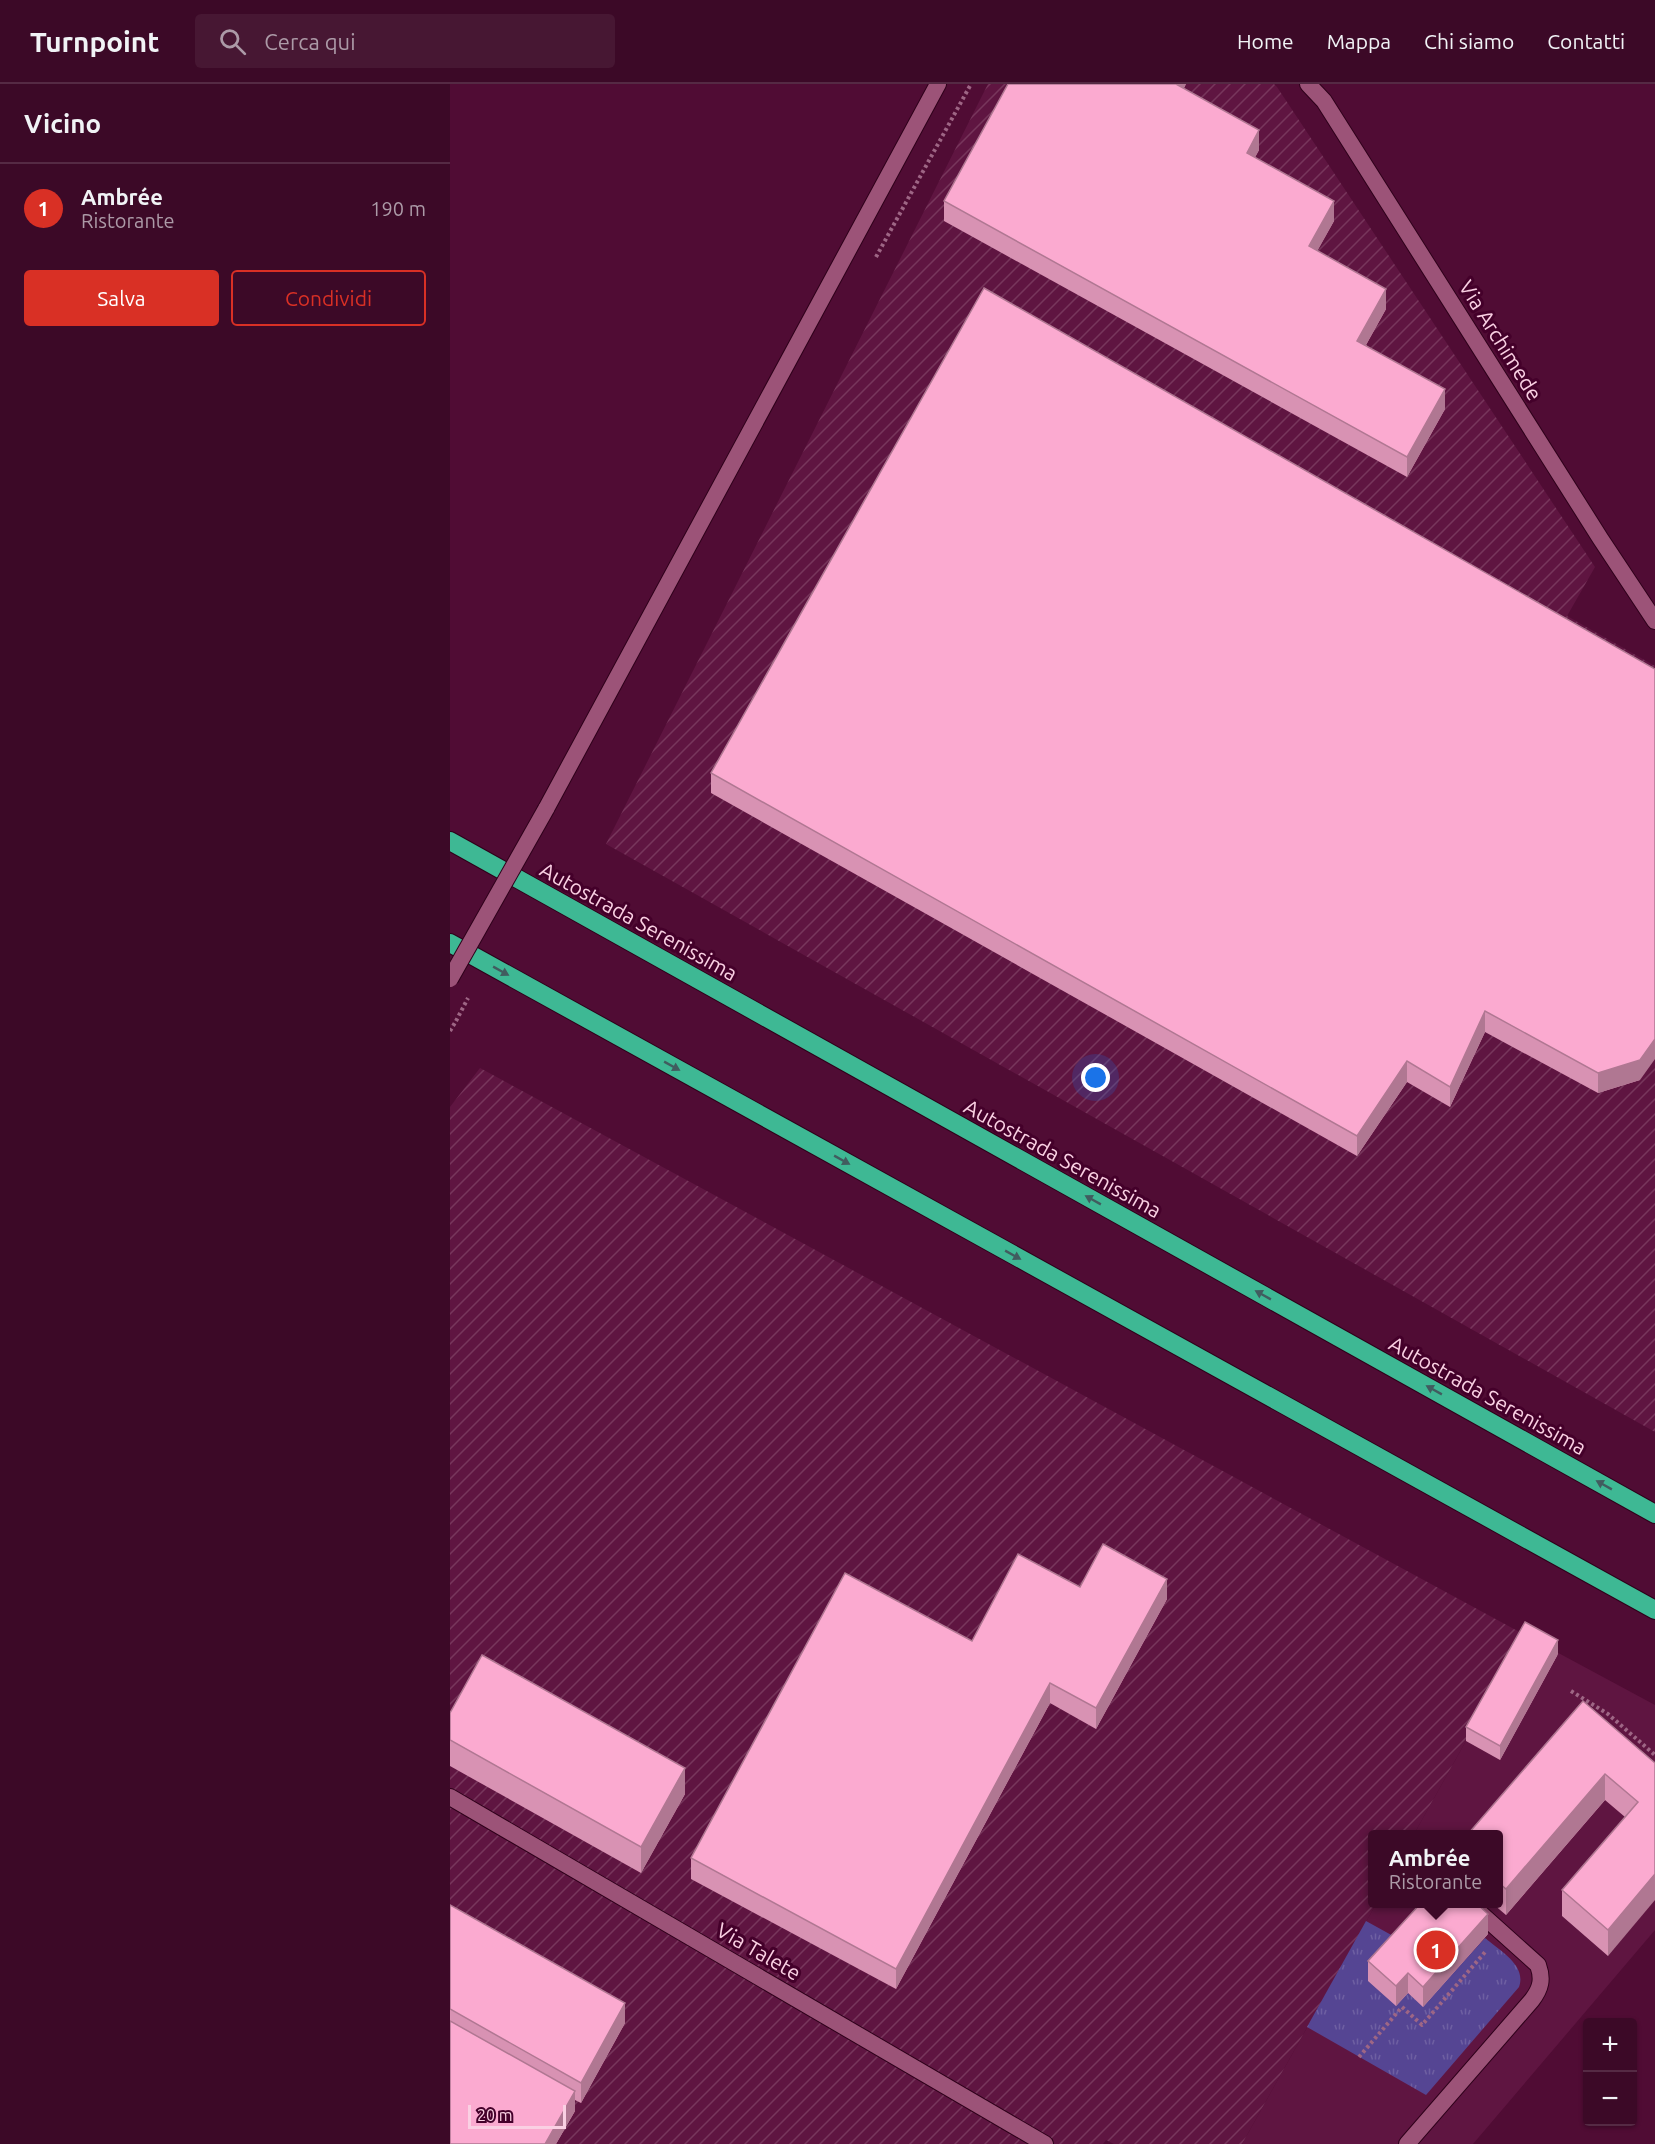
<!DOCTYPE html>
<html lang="it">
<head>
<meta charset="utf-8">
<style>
  :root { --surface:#3c0927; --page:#471733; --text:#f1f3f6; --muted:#ac9aa7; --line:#552a44; --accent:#d93025 }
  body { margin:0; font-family:Ubuntu,sans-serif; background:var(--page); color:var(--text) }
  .controls { position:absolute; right:18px; bottom:18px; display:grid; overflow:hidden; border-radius:6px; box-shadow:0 2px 4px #0004 }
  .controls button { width:54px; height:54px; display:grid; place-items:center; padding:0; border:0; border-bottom:2px solid var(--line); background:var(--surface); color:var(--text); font:30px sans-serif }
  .scale { position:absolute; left:18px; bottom:15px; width:98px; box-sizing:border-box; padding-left:6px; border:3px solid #fad0e3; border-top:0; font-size:16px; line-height:21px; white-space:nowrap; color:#fad0e3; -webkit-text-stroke:4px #44002a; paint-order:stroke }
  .you { position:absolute; left:646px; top:994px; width:21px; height:21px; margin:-15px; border:4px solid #fff; border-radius:50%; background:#1a73e8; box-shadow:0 0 0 9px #1a73e833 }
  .badge { display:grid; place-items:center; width:39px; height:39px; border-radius:50%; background:var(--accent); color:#fff; font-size:20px; font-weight:700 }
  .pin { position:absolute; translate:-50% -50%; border:3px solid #fff; box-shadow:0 2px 6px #0006 }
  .popup { position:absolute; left:918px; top:1746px; width:135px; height:78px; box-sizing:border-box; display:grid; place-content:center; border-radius:6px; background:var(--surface); filter:drop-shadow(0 2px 4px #0005); font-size:20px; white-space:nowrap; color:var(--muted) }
  .popup b { font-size:22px; color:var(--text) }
  .popup::after { content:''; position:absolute; left:50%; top:100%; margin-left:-12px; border:12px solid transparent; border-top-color:var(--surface) }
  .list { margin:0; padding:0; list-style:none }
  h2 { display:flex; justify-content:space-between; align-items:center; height:78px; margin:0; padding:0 24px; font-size:26px }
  h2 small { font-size:20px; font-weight:400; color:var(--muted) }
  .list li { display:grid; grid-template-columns:39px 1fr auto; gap:18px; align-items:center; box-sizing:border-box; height:90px; padding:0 24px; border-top:2px solid var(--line) }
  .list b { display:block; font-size:22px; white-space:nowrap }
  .list p { margin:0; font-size:20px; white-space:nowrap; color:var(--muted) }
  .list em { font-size:20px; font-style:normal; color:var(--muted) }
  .actions { display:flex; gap:12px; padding:18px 24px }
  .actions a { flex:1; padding:14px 0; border:2px solid var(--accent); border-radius:6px; text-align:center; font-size:21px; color:var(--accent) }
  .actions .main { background:var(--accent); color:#fff }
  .icon { flex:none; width:33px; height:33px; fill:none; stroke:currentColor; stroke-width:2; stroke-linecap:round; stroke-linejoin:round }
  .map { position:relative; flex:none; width:1205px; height:2060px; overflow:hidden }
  header { display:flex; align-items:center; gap:36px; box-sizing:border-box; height:84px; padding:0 30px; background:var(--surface); border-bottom:2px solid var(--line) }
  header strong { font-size:28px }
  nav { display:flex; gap:33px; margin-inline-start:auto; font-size:21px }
  .search { width:420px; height:54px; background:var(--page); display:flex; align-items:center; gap:15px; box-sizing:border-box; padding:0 21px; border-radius:6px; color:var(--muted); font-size:22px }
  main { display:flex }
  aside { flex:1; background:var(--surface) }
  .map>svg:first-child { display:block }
  .built { fill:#5f1541 }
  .industrial { fill:url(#industrial-furrows) }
  .grass { fill:url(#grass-tufts) }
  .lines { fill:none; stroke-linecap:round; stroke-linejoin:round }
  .service-casing { stroke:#2e001a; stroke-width:18 }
  .minor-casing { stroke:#2e001a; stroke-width:18 }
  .tertiary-casing { stroke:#2e001a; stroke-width:18 }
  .motorway-casing { stroke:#2e001a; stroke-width:20 }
  .path { stroke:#9e6685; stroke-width:4; stroke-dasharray:3 3; stroke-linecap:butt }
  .service { stroke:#9c5378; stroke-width:16 }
  .minor { stroke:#9c5378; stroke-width:16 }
  .tertiary { stroke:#9c5378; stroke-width:16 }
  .motorway { stroke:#3eb894; stroke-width:18 }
  .minor-bridge-casing { stroke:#2e001a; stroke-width:18; stroke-linecap:butt }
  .path-bridge { stroke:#9e6685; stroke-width:4; stroke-dasharray:3 3; stroke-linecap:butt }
  .minor-bridge { stroke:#9c5378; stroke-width:16 }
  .wall { fill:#d892b3 }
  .shaded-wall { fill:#b07792 }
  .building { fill:#fbaad0; stroke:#b07792; stroke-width:1.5 }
  .oneway { fill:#415c5f }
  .labels { text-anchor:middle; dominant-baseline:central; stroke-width:6; stroke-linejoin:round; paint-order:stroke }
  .street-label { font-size:21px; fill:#fad0e3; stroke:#44002a }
</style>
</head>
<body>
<header>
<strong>Turnpoint</strong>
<div class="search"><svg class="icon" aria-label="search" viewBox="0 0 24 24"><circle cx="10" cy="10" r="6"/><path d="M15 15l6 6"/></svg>Cerca qui</div>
<nav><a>Home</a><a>Mappa</a><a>Chi siamo</a><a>Contatti</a></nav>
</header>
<main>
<aside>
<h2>Vicino<small></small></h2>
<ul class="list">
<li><span class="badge">1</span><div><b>Ambrée</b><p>Ristorante</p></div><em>190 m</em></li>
</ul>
<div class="actions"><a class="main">Salva</a><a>Condividi</a></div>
</aside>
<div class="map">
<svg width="1205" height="2060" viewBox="0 0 1205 2060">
  <defs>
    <pattern id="industrial-furrows" width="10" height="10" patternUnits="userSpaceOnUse" patternTransform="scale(1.5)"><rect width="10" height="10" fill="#5f1541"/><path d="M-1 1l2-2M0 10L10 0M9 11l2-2" fill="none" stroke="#77365c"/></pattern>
    <pattern id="grass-tufts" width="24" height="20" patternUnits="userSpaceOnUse" patternTransform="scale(1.5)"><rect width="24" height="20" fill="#554593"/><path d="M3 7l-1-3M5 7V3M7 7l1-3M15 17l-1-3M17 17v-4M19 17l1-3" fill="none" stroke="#6e5fa2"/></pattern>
  </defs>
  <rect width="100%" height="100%" fill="#500c34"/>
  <path class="built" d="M 1075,1551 L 1205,1621 L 1205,1846 L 1023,2060 L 792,2060 L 926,1820 L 1049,1820 L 1049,1750 L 964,1750 Z"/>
  <g class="industrial">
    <path d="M 538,0 L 824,0 L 827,3 L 1145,483 L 1117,532 L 1205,582 L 1205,1348 L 156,760 Z"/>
    <path d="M 30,984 L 1075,1551 L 964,1750 L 923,1750 L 923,1820 L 926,1820 L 792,2060 L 664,2060 L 656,2056 L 653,2060 L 0,2060 L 0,1023 Z"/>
  </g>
  <path class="grass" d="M 916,1837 L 954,1858 L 958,1909 L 973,1922 L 1035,1854 C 1049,1866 1077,1881 1069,1903 L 976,2011 L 857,1943 Z"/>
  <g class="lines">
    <defs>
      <path id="service" d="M 957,2060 L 1082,1916 C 1091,1904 1093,1895 1088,1881 L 1020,1820"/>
      <g id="minor">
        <path d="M 96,725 L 488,0"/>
        <path d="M 0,1713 L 595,2060"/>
      </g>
      <path id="tertiary" d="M 858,0 L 874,17 L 1150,454 L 1205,537"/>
      <g id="motorway">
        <path d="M 0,757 L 1205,1430"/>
        <path d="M 0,859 L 1205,1526"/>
      </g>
    </defs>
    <use href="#service" class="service-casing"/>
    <use href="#minor" class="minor-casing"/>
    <use href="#tertiary" class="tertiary-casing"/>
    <use href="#motorway" class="motorway-casing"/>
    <g class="path">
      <path d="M 426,173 L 521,0"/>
      <path d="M 0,947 L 6,937"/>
      <path d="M 1121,1607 L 1158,1630 L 1205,1671"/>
      <path d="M 909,1973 L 952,1923 L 972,1941 L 1036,1867"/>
    </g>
    <use href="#service" class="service"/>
    <use href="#minor" class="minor"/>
    <use href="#tertiary" class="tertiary"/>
    <use href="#motorway" class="motorway"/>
    <defs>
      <path id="minor-bridge" d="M 0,895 L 96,725"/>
    </defs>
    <use href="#minor-bridge" class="minor-bridge-casing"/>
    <path class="path-bridge" d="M 6,937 L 18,914"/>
    <use href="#minor-bridge" class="minor-bridge"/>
  </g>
  <g class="wall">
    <path d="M 736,0 L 734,4 L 809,66 L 805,73 L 884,137 L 867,167 L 936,225 L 916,261 L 995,325 L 957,393 L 494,137 L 494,117 Z"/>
    <path d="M 534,204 L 1190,996 L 1148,1009 L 1035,948 L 1000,1023 L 957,998 L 907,1072 L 261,709 L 261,689 Z"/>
    <path d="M 630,1503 L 717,1515 L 646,1645 L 600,1619 L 446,1905 L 241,1795 L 241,1774 L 522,1557 Z"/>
    <path d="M 1108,1570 L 1050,1676 L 1016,1657 L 1016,1643 Z"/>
    <path d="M 1133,1617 L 1205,1679 L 1158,1872 L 1112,1832 L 1112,1806 L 1175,1733 L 1155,1716 L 1056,1831 L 1043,1820 L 1049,1820 L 1049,1750 Z"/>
    <path d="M 0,1629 L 235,1710 L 191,1789 L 0,1682 Z"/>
    <path d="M 0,1821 L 175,1939 L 131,2019 L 125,2016 L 125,2027 L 106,2060 L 0,2060 Z"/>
    <path d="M 1038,1850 L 973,1923 L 958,1909 L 946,1922 L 918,1897 L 918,1877 Z"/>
  </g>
  <g class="shaded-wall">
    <path d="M 725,0 L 736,0 L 725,20 Z"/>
    <path d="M 809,46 L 809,66 L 797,89 L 797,69 Z"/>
    <path d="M 884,117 L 884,137 L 859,182 L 859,162 Z"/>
    <path d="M 936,205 L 936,225 L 907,277 L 907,257 Z"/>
    <path d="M 995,305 L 995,325 L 957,393 L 957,373 Z"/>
    <path d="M 1035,927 L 1035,948 L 1000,1023 L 1000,1003 Z"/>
    <path d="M 1205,955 L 1205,975 L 1190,996 L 1148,1009 L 1148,989 Z"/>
    <path d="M 957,977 L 957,998 L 907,1072 L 907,1052 Z"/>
    <path d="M 717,1495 L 717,1515 L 646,1645 L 646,1624 Z"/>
    <path d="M 1108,1556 L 1108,1570 L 1050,1676 L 1050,1662 Z"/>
    <path d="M 600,1599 L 600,1619 L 446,1905 L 446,1885 Z"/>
    <path d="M 235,1684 L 235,1710 L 191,1789 L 191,1763 Z"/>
    <path d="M 1155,1690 L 1155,1716 L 1056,1831 L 1056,1805 Z"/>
    <path d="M 1205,1790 L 1205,1816 L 1158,1872 L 1158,1846 Z"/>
    <path d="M 1038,1830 L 1038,1850 L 973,1923 L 973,1903 Z"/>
    <path d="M 958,1889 L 958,1909 L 946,1922 L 946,1902 Z"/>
    <path d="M 175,1919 L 175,1939 L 131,2019 L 131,1999 Z"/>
    <path d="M 125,2007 L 125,2027 L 106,2060 L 95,2060 Z"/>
  </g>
  <g class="building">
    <path d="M 558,0 L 726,0 L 809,46 L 797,69 L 884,117 L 859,162 L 936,205 L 907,257 L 995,305 L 957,373 L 494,117 Z"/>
    <path d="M 534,204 L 1205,585 L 1205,955 L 1190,976 L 1148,989 L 1035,927 L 1000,1003 L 957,977 L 907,1052 L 261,689 Z"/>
    <path d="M 653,1460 L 717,1495 L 646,1624 L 600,1599 L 446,1885 L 241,1774 L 395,1489 L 522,1557 L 568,1470 L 630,1503 Z"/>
    <path d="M 1075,1538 L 1108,1556 L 1050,1662 L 1016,1643 Z"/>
    <path d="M 32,1571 L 235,1684 L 191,1763 L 0,1656 L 0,1629 Z"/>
    <path d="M 1133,1617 L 1205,1679 L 1205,1790 L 1158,1846 L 1112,1806 L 1188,1718 L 1155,1690 L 1056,1805 L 1049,1799 L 1049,1750 L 1018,1750 Z"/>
    <path d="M 970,1820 L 1027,1820 L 1038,1830 L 973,1903 L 958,1889 L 946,1902 L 918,1877 Z"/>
    <path d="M 0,1821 L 175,1919 L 131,1999 L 0,1925 Z"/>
    <path d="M 0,1937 L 125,2007 L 95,2060 L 0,2060 Z"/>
  </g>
  <defs><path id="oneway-solid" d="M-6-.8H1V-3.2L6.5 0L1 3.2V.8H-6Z" transform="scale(1.5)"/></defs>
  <g class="oneway">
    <use href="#oneway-solid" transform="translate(51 887) rotate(29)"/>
    <use href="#oneway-solid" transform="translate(222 982) rotate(29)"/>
    <use href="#oneway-solid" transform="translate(392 1076) rotate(29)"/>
    <use href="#oneway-solid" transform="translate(643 1116) rotate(-151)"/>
    <use href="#oneway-solid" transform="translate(563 1171) rotate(29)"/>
    <use href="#oneway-solid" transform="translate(813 1211) rotate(-151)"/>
    <use href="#oneway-solid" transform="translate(984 1306) rotate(-151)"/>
    <use href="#oneway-solid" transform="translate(1154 1401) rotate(-151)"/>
  </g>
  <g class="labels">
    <g class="street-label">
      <text transform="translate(1051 256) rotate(58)">Via Archimede</text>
      <text transform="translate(189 837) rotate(29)">Autostrada Serenissima</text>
      <text transform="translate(613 1074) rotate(29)">Autostrada Serenissima</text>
      <text transform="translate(1038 1311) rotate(29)">Autostrada Serenissima</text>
      <text transform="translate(309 1867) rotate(30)">Via Talete</text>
    </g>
  </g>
</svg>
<div class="controls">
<button>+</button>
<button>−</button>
</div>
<div class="scale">20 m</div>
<div class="you"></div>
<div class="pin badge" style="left:986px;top:1866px">1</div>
<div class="popup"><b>Ambrée</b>Ristorante</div>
</div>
</main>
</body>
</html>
